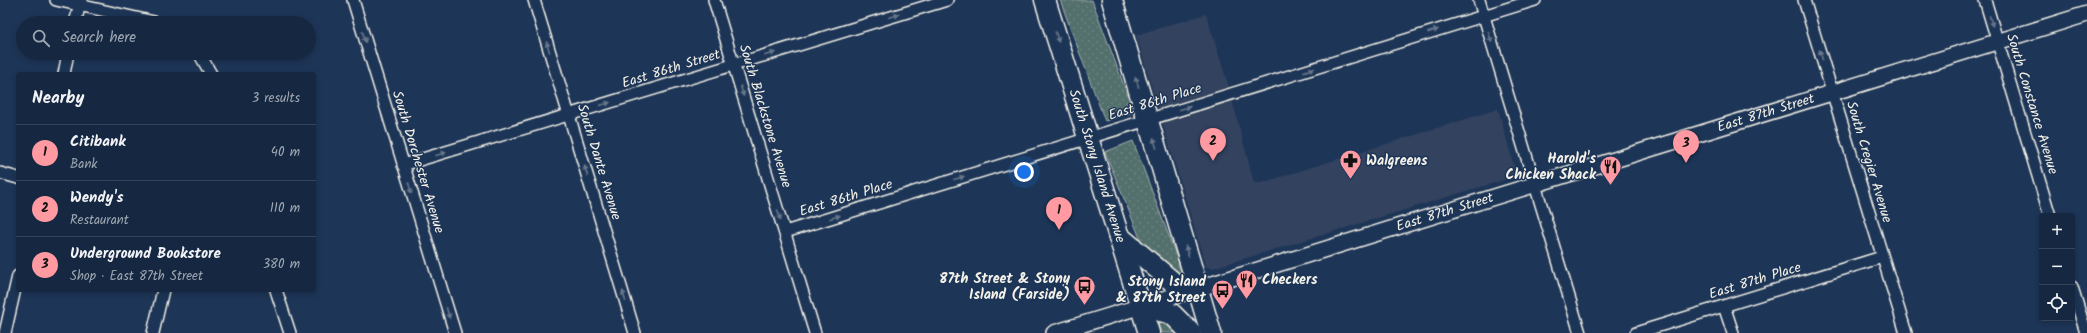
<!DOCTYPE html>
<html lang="en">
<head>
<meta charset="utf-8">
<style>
  :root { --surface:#162841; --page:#23344c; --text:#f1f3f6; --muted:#9ea6b1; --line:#35445a; --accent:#ff9aa2 }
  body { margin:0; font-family:Kalam,sans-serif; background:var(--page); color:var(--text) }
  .controls { position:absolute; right:12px; bottom:12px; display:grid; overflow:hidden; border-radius:4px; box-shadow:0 2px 6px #0003 }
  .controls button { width:36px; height:36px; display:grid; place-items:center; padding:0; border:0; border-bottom:1px solid var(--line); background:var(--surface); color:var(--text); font:20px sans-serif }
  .you { position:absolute; left:1024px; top:172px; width:14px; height:14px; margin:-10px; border:3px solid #fff; border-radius:50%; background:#1a73e8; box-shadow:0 0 0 6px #1a73e833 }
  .badge { display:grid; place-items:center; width:26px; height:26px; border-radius:50%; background:var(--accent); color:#111; font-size:13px; font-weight:700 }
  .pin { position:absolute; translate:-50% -33px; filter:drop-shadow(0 1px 2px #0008) }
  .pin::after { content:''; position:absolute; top:21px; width:14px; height:12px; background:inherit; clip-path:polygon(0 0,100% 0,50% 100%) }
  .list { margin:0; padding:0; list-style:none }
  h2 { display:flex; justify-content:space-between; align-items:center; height:52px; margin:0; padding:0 16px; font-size:17px }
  h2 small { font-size:13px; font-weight:400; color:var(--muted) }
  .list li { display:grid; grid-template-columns:26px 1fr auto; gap:12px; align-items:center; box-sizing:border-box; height:56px; padding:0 16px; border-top:1px solid var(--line) }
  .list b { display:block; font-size:15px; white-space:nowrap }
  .list p { margin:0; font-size:13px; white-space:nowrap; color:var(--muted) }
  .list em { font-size:13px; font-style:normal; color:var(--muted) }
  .icon { flex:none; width:22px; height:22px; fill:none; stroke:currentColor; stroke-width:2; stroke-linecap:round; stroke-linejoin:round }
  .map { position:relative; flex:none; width:2087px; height:333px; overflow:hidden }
  .search { position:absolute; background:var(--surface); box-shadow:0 2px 6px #0003; left:16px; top:16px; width:300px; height:44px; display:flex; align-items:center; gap:10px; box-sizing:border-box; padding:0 14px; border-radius:22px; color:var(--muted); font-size:15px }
  .panel { position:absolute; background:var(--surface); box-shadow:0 2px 6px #0003; left:16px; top:72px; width:300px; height:220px; border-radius:4px }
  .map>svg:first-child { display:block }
  .built { fill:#33435f }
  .grass { fill:url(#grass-dots); stroke:#a3b0aa }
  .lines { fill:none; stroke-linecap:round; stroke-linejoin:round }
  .street-casing { stroke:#f4f1e8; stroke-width:14 }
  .secondary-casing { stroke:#f4f1e8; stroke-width:18 }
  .highway-casing { stroke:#f4f1e8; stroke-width:23 }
  .street { stroke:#1d3557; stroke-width:11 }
  .secondary { stroke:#1d3557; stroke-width:15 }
  .highway { stroke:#1d3557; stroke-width:20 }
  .oneway { fill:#68778a }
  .labels { text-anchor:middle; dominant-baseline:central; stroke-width:3; stroke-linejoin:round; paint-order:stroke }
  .street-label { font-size:14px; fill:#f4f1e8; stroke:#1d3557 }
  .poi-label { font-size:14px; font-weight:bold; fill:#f4f1e8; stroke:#1d3557; text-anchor:end }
</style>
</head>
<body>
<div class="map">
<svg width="2087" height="333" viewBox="0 0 2087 333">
  <defs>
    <pattern id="grass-dots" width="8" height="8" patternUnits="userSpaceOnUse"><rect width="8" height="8" fill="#526f6d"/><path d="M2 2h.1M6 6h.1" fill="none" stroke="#6c8482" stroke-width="1.8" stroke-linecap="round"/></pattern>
  </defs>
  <rect width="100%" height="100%" fill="#1d3557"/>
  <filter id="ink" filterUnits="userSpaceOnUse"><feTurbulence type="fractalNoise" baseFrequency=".025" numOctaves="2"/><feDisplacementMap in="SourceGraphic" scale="8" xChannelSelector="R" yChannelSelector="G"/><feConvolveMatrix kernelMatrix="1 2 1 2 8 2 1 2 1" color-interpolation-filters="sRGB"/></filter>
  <g filter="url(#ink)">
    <path class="built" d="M 1206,14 L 1228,84 L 1254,183 L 1261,183 L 1498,109 L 1517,176 L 1213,268 L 1206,267 L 1136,35 Z"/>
    <g class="grass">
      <path d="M 1060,0 L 1092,0 L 1134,112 L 1105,121 Z"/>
      <path d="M 1133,141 L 1185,279 L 1142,243 L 1105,152 Z"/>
      <path d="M 1170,320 L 1180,333 L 1161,333 L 1158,324 Z"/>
    </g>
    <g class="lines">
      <defs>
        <g id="street">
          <path d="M 56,0 L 159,23"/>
          <path d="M 353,0 L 455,333"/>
          <path d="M 534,0 L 635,333"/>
          <path d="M 714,0 L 815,333"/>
          <path d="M 1479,0 L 1580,333"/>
          <path d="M 1804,0 L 1906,333"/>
          <path d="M 1985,0 L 2050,216"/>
          <path d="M 75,23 L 81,0"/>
          <path d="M 199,53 L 211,74"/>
          <path d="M 64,74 L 68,53"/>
          <path d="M 403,165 L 947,0"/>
          <path d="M 0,173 L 18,178"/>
          <path d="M 785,232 L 1535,0"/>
          <path d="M 2072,287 L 2086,333"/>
          <path d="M 276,290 L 290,333"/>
          <path d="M 1724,306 L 1733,333"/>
          <path d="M 5,333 L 18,276"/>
          <path d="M 153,333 L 163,290"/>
          <path d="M 1636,333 L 1882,257"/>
        </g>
        <g id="secondary">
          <path id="s1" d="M 1054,333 L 2087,14"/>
        </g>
        <g id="highway">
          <path id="s2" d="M 1045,0 L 1149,333"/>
          <path d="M 1112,0 L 1211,333"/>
          <path d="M 1119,236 L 1180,288 L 1198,289"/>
          <path d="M 1141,306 L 1172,314 L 1191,333"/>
        </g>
      </defs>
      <use href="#street" class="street-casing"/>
      <use href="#secondary" class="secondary-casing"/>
      <use href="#highway" class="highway-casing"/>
      <use href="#street" class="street"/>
      <use href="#secondary" class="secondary"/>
      <use href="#highway" class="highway"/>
    </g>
    <defs><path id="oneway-solid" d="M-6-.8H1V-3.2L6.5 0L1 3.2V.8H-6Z"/></defs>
    <g class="oneway">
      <use href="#oneway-solid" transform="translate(894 16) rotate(-17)"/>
      <use href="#oneway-solid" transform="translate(1991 21) rotate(74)"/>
      <use href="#oneway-solid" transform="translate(1433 31) rotate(-17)"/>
      <use href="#oneway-solid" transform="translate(364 37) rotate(73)"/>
      <use href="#oneway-solid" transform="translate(1057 37) rotate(73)"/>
      <use href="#oneway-solid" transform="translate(1490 37) rotate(73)"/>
      <use href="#oneway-solid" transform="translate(548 47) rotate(-107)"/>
      <use href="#oneway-solid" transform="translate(770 54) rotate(-17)"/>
      <use href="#oneway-solid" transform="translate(1821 55) rotate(-107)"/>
      <use href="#oneway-solid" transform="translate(1309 70) rotate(-17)"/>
      <use href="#oneway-solid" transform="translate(1137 82) rotate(-107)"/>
      <use href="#oneway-solid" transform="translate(742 91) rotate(73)"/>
      <use href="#oneway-solid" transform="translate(605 104) rotate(-17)"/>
      <use href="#oneway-solid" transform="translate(1185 108) rotate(-17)"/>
      <use href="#oneway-solid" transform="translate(1155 143) rotate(-107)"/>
      <use href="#oneway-solid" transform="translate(441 154) rotate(-17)"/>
      <use href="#oneway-solid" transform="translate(586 171) rotate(-107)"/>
      <use href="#oneway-solid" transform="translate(959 178) rotate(-17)"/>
      <use href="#oneway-solid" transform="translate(410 188) rotate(73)"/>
      <use href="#oneway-solid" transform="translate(779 215) rotate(73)"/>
      <use href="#oneway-solid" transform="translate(835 217) rotate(-17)"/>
      <use href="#oneway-solid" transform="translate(1187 251) rotate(-106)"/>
      <use href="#oneway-solid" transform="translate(624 296) rotate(-107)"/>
      <use href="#oneway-solid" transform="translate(448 313) rotate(73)"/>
    </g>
  </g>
  <defs>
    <symbol id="pharmacy-pin" viewBox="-11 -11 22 30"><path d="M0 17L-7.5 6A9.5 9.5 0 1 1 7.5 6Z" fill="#ff9aa2" stroke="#1d3557"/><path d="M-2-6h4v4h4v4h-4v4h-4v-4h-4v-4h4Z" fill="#111"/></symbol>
    <symbol id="restaurant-pin" viewBox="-11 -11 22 30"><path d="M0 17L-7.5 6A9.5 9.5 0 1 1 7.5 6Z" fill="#ff9aa2" stroke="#1d3557"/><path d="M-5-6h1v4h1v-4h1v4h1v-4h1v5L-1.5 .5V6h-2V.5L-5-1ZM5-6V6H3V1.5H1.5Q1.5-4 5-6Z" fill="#111"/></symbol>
    <symbol id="bus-pin" viewBox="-11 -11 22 30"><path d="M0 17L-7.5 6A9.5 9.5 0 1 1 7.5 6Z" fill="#ff9aa2" stroke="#1d3557"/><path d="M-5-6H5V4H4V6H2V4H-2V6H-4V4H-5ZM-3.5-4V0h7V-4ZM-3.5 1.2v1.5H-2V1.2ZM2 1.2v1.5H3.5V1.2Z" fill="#111"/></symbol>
  </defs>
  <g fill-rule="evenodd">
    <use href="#pharmacy-pin" x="1338" y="148" width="25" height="34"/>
    <use href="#restaurant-pin" x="1598" y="154" width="25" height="34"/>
    <use href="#restaurant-pin" x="1234" y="268" width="25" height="34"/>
    <use href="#bus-pin" x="1072" y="274" width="25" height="34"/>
    <use href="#bus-pin" x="1210" y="278" width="25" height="34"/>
  </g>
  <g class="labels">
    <g class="street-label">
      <text transform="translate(671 69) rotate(-17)">East 86th Street</text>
      <text transform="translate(1155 102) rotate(-17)">East 86th Place</text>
      <text transform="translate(2032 104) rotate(73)">South Constance Avenue</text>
      <text stroke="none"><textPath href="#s1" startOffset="745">East 87th Street</textPath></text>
      <text transform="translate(765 116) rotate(73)">South Blackstone Avenue</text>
      <text transform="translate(418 162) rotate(73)">South Dorchester Avenue</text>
      <text transform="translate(599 162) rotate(73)">South Dante Avenue</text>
      <text transform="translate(1869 162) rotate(73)">South Cregier Avenue</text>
      <text stroke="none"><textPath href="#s2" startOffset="174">South Stony Island Avenue</textPath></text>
      <text transform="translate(846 198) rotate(-17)">East 86th Place</text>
      <text stroke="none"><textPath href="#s1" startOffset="409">East 87th Street</textPath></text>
      <text transform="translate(1755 281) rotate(-17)">East 87th Place</text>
    </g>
    <g class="poi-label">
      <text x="1596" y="159">Harold's<tspan x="1596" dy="16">Chicken Shack</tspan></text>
      <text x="1366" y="161" text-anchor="start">Walgreens</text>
      <text x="1070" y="279">87th Street &amp; Stony<tspan x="1070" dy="16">Island (Farside)</tspan></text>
      <text x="1262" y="280" text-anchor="start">Checkers</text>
      <text x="1206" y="282">Stony Island<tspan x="1206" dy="16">&amp; 87th Street</tspan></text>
    </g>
  </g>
</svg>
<div class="controls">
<button>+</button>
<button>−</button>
<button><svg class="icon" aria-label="locate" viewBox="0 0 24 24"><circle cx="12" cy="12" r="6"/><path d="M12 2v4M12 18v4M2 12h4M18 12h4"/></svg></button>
</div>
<div class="you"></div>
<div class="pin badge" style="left:1059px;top:230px">1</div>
<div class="pin badge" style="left:1213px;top:161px">2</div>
<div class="pin badge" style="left:1686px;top:163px">3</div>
<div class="search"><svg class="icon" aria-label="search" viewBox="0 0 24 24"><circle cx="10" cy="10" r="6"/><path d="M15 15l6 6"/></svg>Search here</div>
<section class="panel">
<h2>Nearby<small>3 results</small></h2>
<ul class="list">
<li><span class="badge">1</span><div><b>Citibank</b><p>Bank</p></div><em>40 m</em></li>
<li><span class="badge">2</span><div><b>Wendy's</b><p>Restaurant</p></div><em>110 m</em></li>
<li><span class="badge">3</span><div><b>Underground Bookstore</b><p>Shop · East 87th Street</p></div><em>380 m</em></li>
</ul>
</section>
</div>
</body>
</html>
